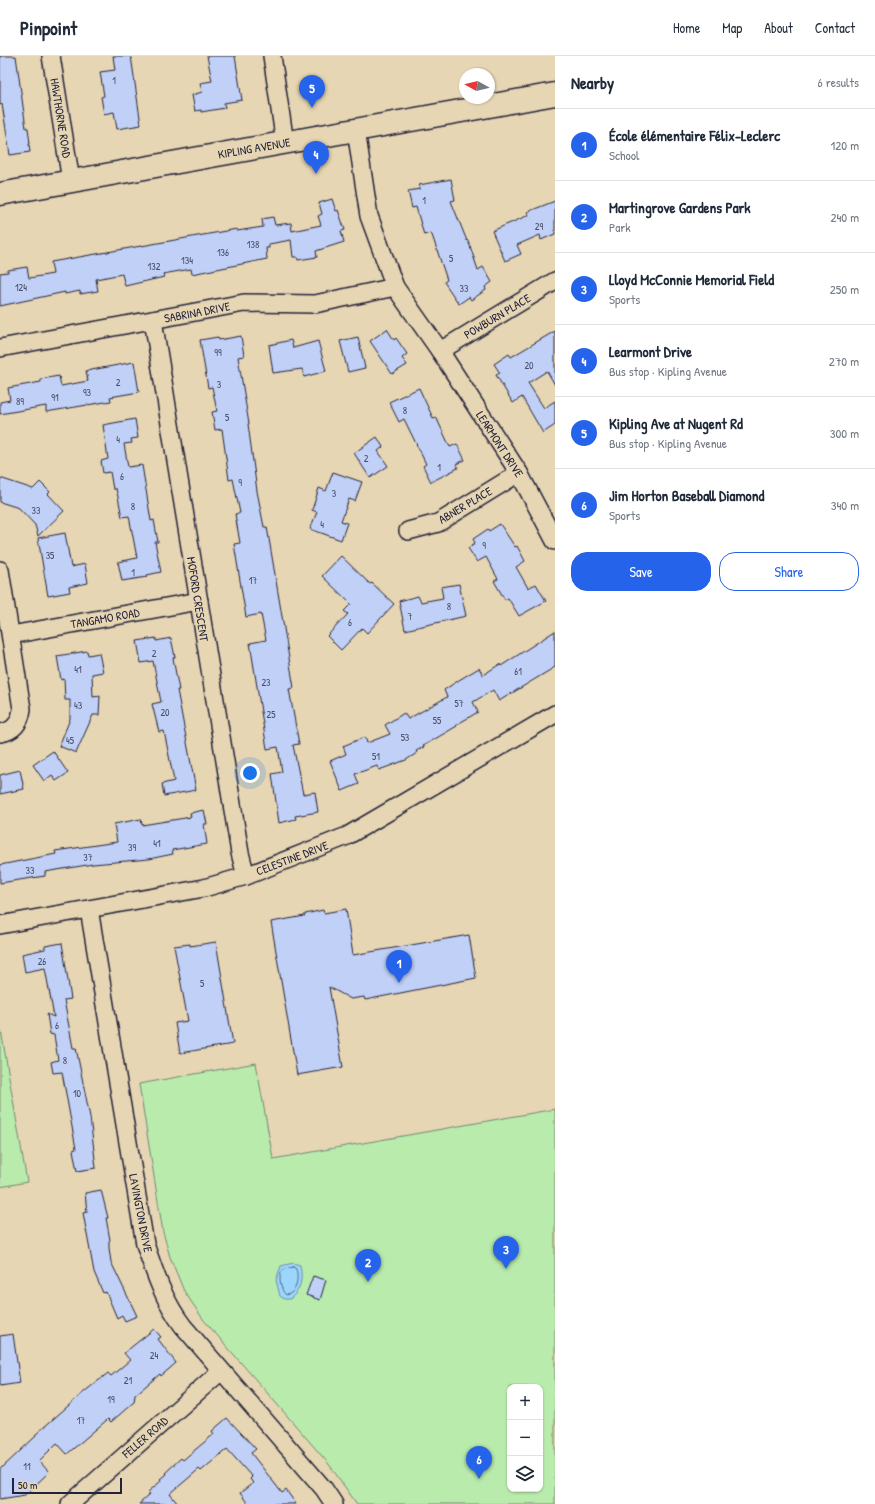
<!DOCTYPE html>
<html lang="en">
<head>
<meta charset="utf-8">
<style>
  :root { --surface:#fff; --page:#f6f6f7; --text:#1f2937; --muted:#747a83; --line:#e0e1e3; --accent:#2563eb }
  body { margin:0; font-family:"Patrick Hand",sans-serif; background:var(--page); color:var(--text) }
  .controls { position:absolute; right:12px; bottom:12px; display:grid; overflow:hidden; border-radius:8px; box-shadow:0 1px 3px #0004 }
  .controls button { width:36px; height:36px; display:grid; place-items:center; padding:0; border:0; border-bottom:1px solid var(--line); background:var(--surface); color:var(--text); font:20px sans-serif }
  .compass { position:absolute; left:459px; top:12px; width:36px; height:36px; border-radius:50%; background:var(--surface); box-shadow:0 1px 3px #0004; rotate:278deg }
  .scale { position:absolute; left:12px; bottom:10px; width:110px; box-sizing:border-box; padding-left:4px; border:2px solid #22223b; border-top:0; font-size:11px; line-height:14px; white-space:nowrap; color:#22223b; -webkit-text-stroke:3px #e7d6b3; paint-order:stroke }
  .you { position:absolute; left:250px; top:717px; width:14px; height:14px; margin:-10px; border:3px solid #fff; border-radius:50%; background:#1a73e8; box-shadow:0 0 0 6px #1a73e833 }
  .badge { display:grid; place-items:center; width:26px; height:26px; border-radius:50%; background:var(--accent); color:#fff; font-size:13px; font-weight:700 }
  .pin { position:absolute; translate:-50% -33px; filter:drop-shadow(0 1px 2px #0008) }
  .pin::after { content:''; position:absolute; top:21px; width:14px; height:12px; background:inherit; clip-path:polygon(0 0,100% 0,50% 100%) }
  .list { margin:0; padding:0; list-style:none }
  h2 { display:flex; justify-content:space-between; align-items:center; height:52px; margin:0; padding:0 16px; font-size:17px }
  h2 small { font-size:13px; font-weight:400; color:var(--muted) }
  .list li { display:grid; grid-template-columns:26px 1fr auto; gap:12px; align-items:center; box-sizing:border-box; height:72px; padding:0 16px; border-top:1px solid var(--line) }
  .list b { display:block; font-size:15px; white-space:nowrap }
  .list p { margin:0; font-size:13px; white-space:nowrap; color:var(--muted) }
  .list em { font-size:13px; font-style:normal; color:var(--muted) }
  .actions { display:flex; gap:8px; padding:12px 16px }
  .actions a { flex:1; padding:9px 0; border:1px solid var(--accent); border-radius:16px; text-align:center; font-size:14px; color:var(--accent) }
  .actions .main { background:var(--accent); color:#fff }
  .icon { flex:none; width:22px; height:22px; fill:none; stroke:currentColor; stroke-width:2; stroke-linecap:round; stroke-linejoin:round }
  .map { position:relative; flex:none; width:555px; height:1448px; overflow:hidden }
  header { display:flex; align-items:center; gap:24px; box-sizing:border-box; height:56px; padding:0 20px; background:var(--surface); border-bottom:1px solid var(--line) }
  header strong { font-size:19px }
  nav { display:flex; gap:22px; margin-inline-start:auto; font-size:14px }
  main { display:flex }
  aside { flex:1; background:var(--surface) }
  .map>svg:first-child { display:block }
  .green { fill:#b9ecac; stroke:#6e8774; fill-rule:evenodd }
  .water { fill:#9dd6fd; stroke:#6c8eaf }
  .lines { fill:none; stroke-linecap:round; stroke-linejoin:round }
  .shore { stroke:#536a89; stroke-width:1 }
  .building { fill:#c0d0f7; stroke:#22223b }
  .minor-casing { stroke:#22223b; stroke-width:20 }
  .secondary-casing { stroke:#22223b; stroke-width:25 }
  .minor { stroke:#e7d6b3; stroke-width:17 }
  .secondary { stroke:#e7d6b3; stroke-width:22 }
  .labels { text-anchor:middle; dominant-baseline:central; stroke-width:3; stroke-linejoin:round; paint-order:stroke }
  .number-label { font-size:10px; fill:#4a4e6a }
  .street-label { font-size:12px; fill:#22223b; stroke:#e7d6b3 }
</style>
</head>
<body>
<header>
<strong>Pinpoint</strong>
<nav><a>Home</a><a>Map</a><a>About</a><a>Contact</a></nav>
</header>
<main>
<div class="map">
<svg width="555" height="1448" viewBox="0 0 555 1448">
  <rect width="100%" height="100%" fill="#e7d6b3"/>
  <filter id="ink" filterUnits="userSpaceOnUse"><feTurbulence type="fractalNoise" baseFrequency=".025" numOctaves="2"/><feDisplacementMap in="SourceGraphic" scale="8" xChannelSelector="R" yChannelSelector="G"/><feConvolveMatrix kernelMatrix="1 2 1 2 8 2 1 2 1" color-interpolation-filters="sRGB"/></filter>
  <g filter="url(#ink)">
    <g class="green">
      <path d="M 1,974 L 27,1126 L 0,1131 L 0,975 Z"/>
      <path d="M 256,1007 L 273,1103 L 555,1053 L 555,1448 L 357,1448 L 328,1407 L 203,1263 L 184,1235 L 170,1201 L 163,1176 L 139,1028 ZM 510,1331 L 540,1331 L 540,1433 L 510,1433 Z"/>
    </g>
    <path class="water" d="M 293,1207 L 300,1209 C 303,1223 301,1234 290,1243 L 284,1243 L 280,1240 L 276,1224 L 281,1210 Z"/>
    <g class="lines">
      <path class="shore" d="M 293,1211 L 296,1213 C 299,1221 297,1238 286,1239 C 281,1235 277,1219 283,1214 C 285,1212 291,1212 293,1211 Z"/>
    </g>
    <g class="building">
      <path d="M 0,0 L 16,0 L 26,72 L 28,72 L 30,88 L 29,88 L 30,96 L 10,99 L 2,48 L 0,49 Z"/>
      <path d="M 113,0 L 131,0 L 141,69 L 117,73 L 114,56 L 104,58 L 101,41 L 104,40 L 100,16 L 115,14 Z"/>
      <path d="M 207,0 L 235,0 L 242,44 L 224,47 L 225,52 L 201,56 L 201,54 L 195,55 L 192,39 L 202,36 L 200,27 L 212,25 Z"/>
      <path d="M 451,123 L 455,144 L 451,145 L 467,185 L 468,184 L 478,214 L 483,211 L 492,226 L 485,231 L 486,234 L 471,244 L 469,241 L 459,248 L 444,226 L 447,224 L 432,179 L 430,177 L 424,179 L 416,151 L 412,152 L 408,135 L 420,133 L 419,129 Z"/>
      <path d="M 332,143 L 336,155 L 338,154 L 345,174 L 341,175 L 344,186 L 316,195 L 317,201 L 298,204 L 297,201 L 293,201 L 291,184 L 269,188 L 269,192 L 266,192 L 267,203 L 192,218 L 191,213 L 163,218 L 164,221 L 125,230 L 122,218 L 96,223 L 98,235 L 80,238 L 80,235 L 65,238 L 65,236 L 0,250 L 0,217 L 8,216 L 8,214 L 27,211 L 29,222 L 53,218 L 51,206 L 237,173 L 237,175 L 263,171 L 262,163 L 273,161 L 275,169 L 291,167 L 292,175 L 321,169 L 318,160 L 322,158 L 319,147 Z"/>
      <path d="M 555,145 L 555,178 L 541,184 L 540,179 L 517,189 L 521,198 L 505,205 L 492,175 L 529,159 L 527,156 Z"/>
      <path d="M 387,273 L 394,284 L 396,282 L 407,298 L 402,302 L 407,309 L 392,318 L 370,285 Z"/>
      <path d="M 555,275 L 555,329 L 547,315 L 528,327 L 544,352 L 555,345 L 555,369 L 543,377 L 522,341 L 513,347 L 496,319 L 500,317 L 494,308 L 509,298 L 511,301 Z"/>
      <path d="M 241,280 L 244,300 L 238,301 L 249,368 L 248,368 L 257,435 L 264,471 L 267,471 L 294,632 L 289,633 L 299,688 L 293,689 L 303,738 L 315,736 L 318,756 L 295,760 L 296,763 L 279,767 L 272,718 L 282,716 L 278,691 L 267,693 L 250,587 L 266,584 L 261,558 L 246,561 L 234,488 L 240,487 L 235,458 L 240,457 L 233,423 L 229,424 L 222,373 L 215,374 L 212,356 L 217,355 L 212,331 L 208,332 L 200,284 L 218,281 L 219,284 Z"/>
      <path d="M 358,281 L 365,312 L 348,316 L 340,285 Z"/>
      <path d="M 291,284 L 293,292 L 318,285 L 326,315 L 304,321 L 302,313 L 273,317 L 269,289 Z"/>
      <path d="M 134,306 L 139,336 L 110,341 L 111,345 L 46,356 L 46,350 L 0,358 L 0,346 L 10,344 L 8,332 L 41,326 L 41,323 L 59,320 L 61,330 L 88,325 L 86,315 Z"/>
      <path d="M 419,332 L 433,362 L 436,361 L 450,391 L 457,388 L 465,404 L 456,408 L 458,412 L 431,426 L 423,410 L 426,408 L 404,363 L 399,366 L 389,346 Z"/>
      <path d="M 135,363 L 138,382 L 131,383 L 132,387 L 124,388 L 128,411 L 142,409 L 151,465 L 154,464 L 158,486 L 155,486 L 161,516 L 147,519 L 147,521 L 122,525 L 118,506 L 137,502 L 129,460 L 122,461 L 118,441 L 116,433 L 113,433 L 110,416 L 103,417 L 101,405 L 108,403 L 103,369 Z"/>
      <path d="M 377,381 L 383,391 L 378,395 L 388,410 L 370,422 L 354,397 Z"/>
      <path d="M 333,416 L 362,426 L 355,445 L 349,443 L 341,465 L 347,467 L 341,484 L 310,473 L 317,456 L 312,454 L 319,432 L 326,435 Z"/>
      <path d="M 0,422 L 33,433 L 40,426 L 50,436 L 48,438 L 64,455 L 38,480 L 35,469 L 19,452 L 0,446 Z"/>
      <path d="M 500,468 L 515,491 L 517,490 L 525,505 L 516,511 L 528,532 L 536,528 L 546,545 L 519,560 L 508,542 L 505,544 L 494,525 L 498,523 L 486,501 L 477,506 L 468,492 L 475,487 L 473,483 L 488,473 L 489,475 Z"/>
      <path d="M 65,477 L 71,511 L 85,508 L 88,527 L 69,531 L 70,536 L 48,540 L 38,482 Z"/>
      <path d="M 341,500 L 370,528 L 372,527 L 394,548 L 367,577 L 362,572 L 341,594 L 327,580 L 348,558 L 344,555 L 351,548 L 322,520 Z"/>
      <path d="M 459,528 L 466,560 L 405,574 L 399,545 L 418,540 L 421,546 L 443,542 L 441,531 Z"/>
      <path d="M 555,575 L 555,611 L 499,645 L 493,634 L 473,646 L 478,656 L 456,669 L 457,670 L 423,690 L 424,691 L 416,695 L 417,697 L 406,704 L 379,714 L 377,710 L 355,718 L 359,728 L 342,735 L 330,705 L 346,698 L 343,690 L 365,681 L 367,687 L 390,678 L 385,669 L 404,657 L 408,663 L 447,641 L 444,634 L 459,624 L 479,612 L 483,619 L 500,608 L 501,610 Z"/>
      <path d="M 156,582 L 156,585 L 171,582 L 175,601 L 173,602 L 179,634 L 177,634 L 196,734 L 164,740 L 162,728 L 174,725 L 164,675 L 159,676 L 152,648 L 161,646 L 153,605 L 141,607 L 137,585 Z"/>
      <path d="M 87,595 L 88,599 L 99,597 L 103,616 L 92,618 L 93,641 L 100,640 L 99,659 L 93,659 L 76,697 L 59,690 L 70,663 L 70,644 L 65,644 L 64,623 L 61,624 L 57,600 Z"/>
      <path d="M 53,695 L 68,717 L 56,725 L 52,719 L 44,725 L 33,709 Z"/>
      <path d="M 20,714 L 24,733 L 0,738 L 0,719 Z"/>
      <path d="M 204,754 L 207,768 L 204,768 L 207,788 L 172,794 L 173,798 L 149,803 L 93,808 L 45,816 L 45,820 L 0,827 L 0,809 L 56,798 L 55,795 L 117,786 L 114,768 L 141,763 L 142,769 L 191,761 L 190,757 Z"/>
      <path d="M 346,853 L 353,899 L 469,879 L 476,922 L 365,944 L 364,941 L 351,943 L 329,931 L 343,1011 L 297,1019 L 271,866 L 305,860 L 305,858 L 310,857 L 323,854 L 324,857 Z"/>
      <path d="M 216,886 L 233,988 L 180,997 L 175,967 L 188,965 L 174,890 L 190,888 L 190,890 Z"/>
      <path d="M 62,887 L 71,943 L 64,944 L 73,992 L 76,992 L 90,1061 L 96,1112 L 77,1115 L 73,1094 L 76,1093 L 62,1016 L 53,1017 L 51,1006 L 58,1004 L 54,979 L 50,978 L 47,958 L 54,961 L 45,912 L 25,916 L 22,898 L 45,893 L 45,890 Z"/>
      <path d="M 101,1134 L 108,1162 L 106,1162 L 110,1184 L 109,1185 L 109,1192 L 111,1206 L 137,1260 L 125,1265 L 122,1259 L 117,1262 L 106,1236 L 103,1237 L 94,1216 L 83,1157 L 87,1156 L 85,1137 Z"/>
      <path d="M 313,1220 L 326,1224 L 320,1244 L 306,1239 Z"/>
      <path d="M 154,1273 L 161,1281 L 158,1283 L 176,1307 L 161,1320 L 160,1318 L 135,1339 L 134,1346 L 111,1366 L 108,1363 L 67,1398 L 57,1387 L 39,1405 L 49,1416 L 25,1439 L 0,1443 L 0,1412 L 3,1411 L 36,1380 L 35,1379 L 84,1336 L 108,1317 L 111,1320 L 130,1304 L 124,1297 Z"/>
      <path d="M 13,1278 L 20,1327 L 0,1330 L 0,1280 Z"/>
      <path d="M 227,1362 L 256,1393 L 251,1397 L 282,1437 L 286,1434 L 296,1448 L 248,1448 L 240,1437 L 253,1427 L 250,1423 L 252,1421 L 227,1393 L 201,1415 L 199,1413 L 170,1438 L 178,1448 L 139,1448 L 150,1438 L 148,1436 L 161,1425 L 160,1423 L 166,1418 L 165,1417 L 181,1402 L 183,1404 L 214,1378 L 212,1375 Z"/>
    </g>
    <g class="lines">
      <defs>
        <g id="minor">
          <path d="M 51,0 L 71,125"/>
          <path d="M 272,0 L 285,87"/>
          <path d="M 356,74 L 369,160 L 395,231 L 440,295 L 519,417 L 555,485"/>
          <path d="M 153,264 L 240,797 L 246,820"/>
          <path d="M 0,292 L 244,247 L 315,248 L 395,231"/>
          <path d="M 440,295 L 555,225"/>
          <path d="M 408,475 L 438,467 L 519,417"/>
          <path d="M 0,514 L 22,653 C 20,667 14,675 0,677"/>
          <path d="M 11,579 L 199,545"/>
          <path d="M 89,853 L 145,1188 C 155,1218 164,1245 183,1270 L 324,1433 L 334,1448"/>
          <path d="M 0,869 L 204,832 L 246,820 L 347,780 L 555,658"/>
          <path d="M 70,1448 L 221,1315"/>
        </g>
        <path id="secondary" d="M 0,138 L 555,38"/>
      </defs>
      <use href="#minor" class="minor-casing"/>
      <use href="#secondary" class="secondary-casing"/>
      <use href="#minor" class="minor"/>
      <use href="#secondary" class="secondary"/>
    </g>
  </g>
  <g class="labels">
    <g class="number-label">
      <text x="114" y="24">1</text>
      <text x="424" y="144">1</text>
      <text x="539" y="170">29</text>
      <text x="253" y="188">138</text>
      <text x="223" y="196">136</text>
      <text x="451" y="202">5</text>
      <text x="187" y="204">134</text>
      <text x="154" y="210">132</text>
      <text x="21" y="231">124</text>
      <text x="464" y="232">33</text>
      <text x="218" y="296">99</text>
      <text x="529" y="309">20</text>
      <text x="118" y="326">2</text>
      <text x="219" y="328">3</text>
      <text x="87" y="336">93</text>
      <text x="55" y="341">91</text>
      <text x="20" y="345">89</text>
      <text x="405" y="354">8</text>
      <text x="227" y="361">5</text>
      <text x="118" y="383">4</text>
      <text x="366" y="402">2</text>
      <text x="439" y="411">1</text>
      <text x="122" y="420">6</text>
      <text x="240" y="426">9</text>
      <text x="334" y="437">3</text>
      <text x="133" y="450">8</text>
      <text x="36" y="454">33</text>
      <text x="322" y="468">4</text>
      <text x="484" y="489">9</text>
      <text x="50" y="499">35</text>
      <text x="133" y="516">1</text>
      <text x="253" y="524">17</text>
      <text x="449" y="550">8</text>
      <text x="410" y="560">7</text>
      <text x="350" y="566">6</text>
      <text x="154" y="597">2</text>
      <text x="78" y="613">41</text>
      <text x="518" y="615">61</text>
      <text x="266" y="626">23</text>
      <text x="459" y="647">57</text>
      <text x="78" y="649">43</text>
      <text x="165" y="656">20</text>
      <text x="271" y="658">25</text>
      <text x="437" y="664">55</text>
      <text x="405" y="681">53</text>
      <text x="70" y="684">45</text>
      <text x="376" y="700">51</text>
      <text x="157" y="787">41</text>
      <text x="132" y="791">39</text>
      <text x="88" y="801">37</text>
      <text x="30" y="814">33</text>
      <text x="42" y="905">26</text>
      <text x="202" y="927">5</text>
      <text x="57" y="969">6</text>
      <text x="65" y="1004">8</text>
      <text x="77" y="1037">10</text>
      <text x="154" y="1299">24</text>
      <text x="128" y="1324">21</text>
      <text x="111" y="1343">19</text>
      <text x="81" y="1364">17</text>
      <text x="27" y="1410">11</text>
    </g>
    <g class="street-label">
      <text transform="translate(61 62) rotate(81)">HAWTHORNE ROAD</text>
      <text transform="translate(254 92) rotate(-10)">KIPLING AVENUE</text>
      <text transform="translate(197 256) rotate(-11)">SABRINA DRIVE</text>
      <text transform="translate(497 260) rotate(-31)">POWBURN PLACE</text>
      <text transform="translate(500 388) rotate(57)">LEARMONT DRIVE</text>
      <text transform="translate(465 449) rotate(-31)">ABNER PLACE</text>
      <text transform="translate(198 543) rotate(81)">MOFORD CRESCENT</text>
      <text transform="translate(105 562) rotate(-10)">TANGAMO ROAD</text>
      <text transform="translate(292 802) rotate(-21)">CELESTINE DRIVE</text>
      <text transform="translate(141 1157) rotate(79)">LAVINGTON DRIVE</text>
      <text transform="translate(145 1381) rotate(-41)">FELLER ROAD</text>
    </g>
  </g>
</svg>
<div class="controls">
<button>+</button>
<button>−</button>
<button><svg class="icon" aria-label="layers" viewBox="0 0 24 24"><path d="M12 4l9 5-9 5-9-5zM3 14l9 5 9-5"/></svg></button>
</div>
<svg class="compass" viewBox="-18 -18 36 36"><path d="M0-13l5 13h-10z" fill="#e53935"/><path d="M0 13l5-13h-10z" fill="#747a83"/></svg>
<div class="scale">50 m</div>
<div class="you"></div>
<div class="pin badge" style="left:399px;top:927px">1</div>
<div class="pin badge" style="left:368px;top:1226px">2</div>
<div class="pin badge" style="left:506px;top:1213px">3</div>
<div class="pin badge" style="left:316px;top:118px">4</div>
<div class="pin badge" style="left:312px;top:52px">5</div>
<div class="pin badge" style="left:479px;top:1423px">6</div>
</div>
<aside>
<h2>Nearby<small>6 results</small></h2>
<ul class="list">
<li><span class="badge">1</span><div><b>École élémentaire Félix-Leclerc</b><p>School</p></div><em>120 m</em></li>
<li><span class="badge">2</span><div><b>Martingrove Gardens Park</b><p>Park</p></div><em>240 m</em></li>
<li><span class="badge">3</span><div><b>Lloyd McConnie Memorial Field</b><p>Sports</p></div><em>250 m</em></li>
<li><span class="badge">4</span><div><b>Learmont Drive</b><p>Bus stop · Kipling Avenue</p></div><em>270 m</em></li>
<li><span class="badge">5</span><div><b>Kipling Ave at Nugent Rd</b><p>Bus stop · Kipling Avenue</p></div><em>300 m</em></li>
<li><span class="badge">6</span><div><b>Jim Horton Baseball Diamond</b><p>Sports</p></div><em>340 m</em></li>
</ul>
<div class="actions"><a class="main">Save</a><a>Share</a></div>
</aside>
</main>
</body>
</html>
